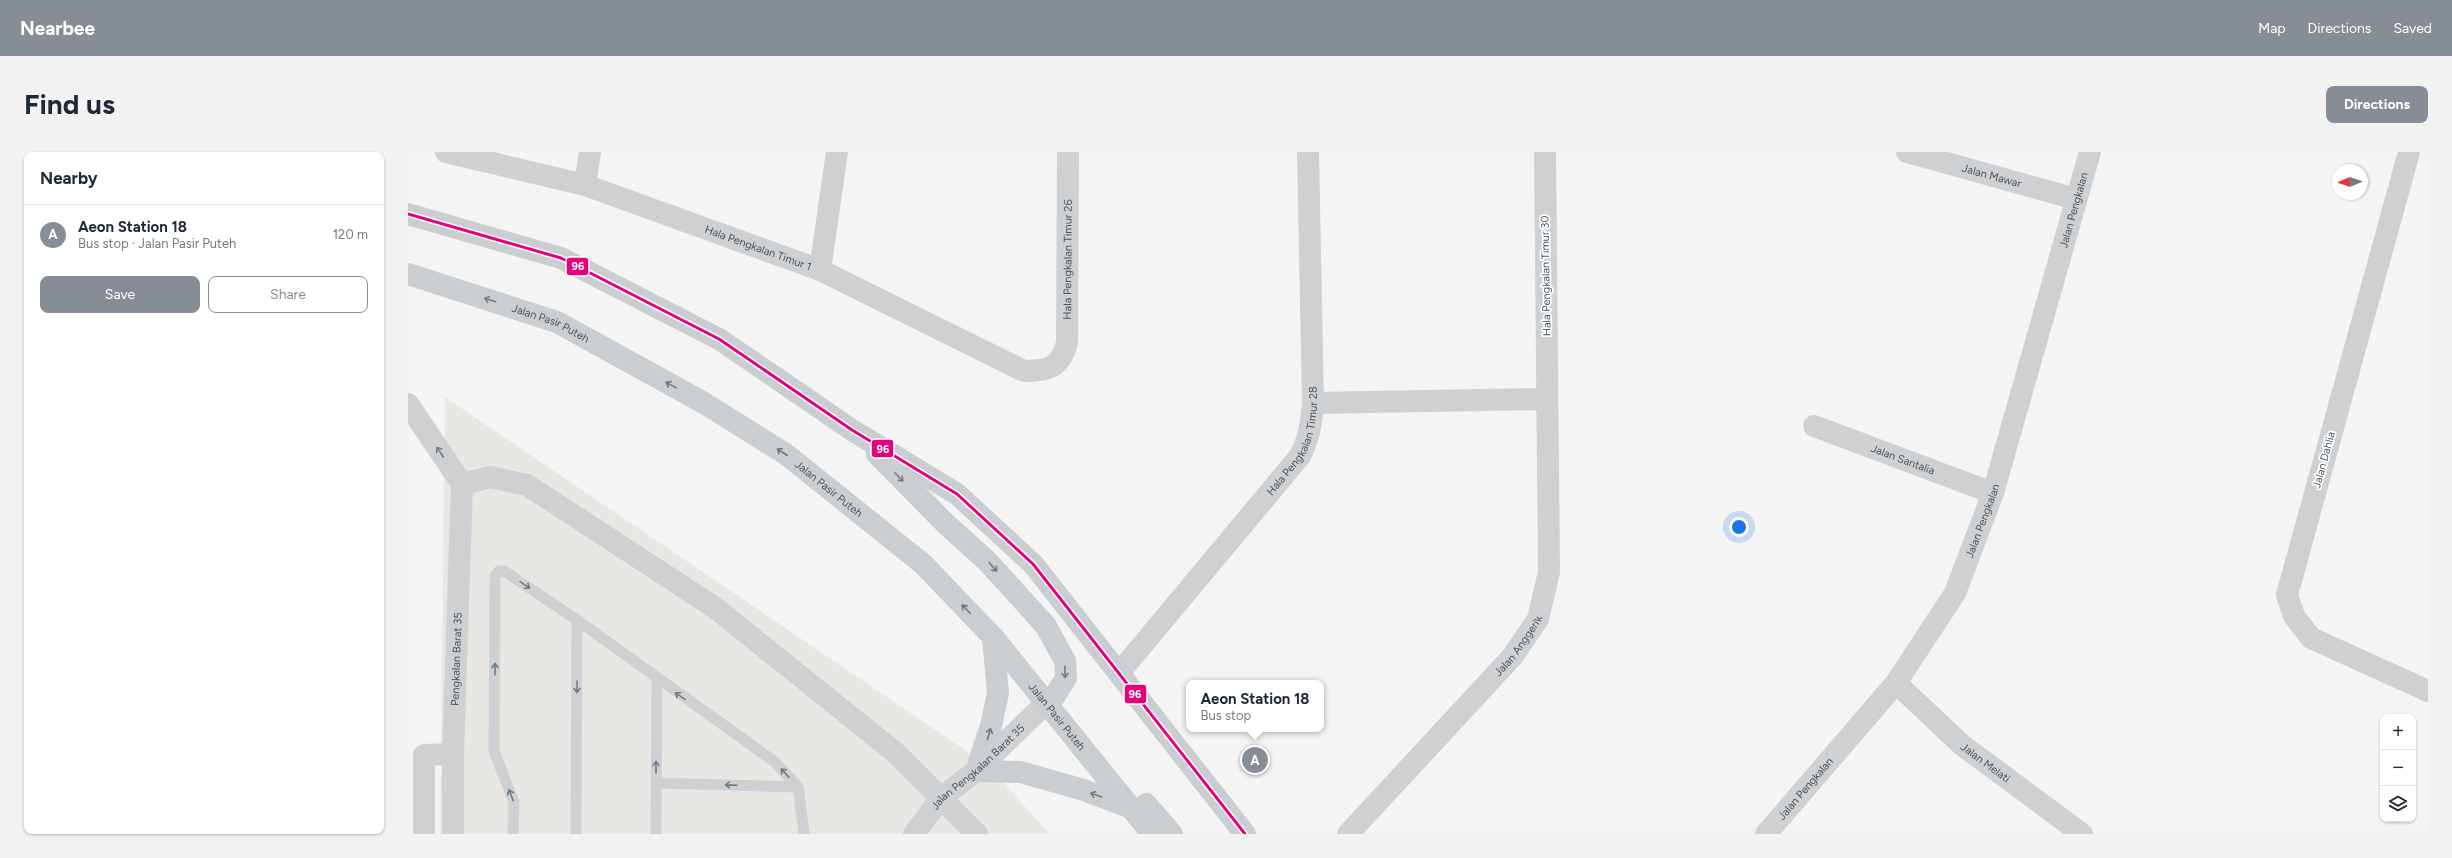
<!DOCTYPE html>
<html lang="en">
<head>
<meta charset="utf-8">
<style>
  :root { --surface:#fff; --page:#f2f2f3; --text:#1f2937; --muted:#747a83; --line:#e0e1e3; --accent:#868d94 }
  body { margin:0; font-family:Figtree,sans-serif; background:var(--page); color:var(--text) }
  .controls { position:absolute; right:12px; bottom:12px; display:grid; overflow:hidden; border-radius:8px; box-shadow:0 1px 3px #0004 }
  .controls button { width:36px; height:36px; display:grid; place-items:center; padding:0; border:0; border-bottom:1px solid var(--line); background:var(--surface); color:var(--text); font:20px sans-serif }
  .compass { position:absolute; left:1924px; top:12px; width:36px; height:36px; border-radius:50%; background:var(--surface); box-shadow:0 1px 3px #0004; rotate:268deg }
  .you { position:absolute; left:1331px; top:375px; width:14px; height:14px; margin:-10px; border:3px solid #fff; border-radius:50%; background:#1a73e8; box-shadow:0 0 0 6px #1a73e833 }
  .badge { display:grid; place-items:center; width:26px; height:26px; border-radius:50%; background:var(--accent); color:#fff; font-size:13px; font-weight:700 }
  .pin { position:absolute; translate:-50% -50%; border:2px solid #fff; box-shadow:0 1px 4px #0006 }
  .popup { position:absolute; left:778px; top:528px; width:138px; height:52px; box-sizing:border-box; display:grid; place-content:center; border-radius:8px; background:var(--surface); filter:drop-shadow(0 1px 3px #0005); font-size:13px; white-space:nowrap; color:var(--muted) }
  .popup b { font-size:15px; color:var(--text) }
  .popup::after { content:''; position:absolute; left:50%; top:100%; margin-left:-8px; border:8px solid transparent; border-top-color:var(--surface) }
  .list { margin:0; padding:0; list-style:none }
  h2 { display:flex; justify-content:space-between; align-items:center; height:52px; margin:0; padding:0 16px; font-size:17px }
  h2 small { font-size:13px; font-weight:400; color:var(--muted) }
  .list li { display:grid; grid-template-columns:26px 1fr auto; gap:12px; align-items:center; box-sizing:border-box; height:60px; padding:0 16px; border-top:1px solid var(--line) }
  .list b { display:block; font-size:15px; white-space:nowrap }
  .list p { margin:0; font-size:13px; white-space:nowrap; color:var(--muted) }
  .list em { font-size:13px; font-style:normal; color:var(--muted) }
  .actions { display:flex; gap:8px; padding:12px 16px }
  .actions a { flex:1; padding:9px 0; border:1px solid var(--accent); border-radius:8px; text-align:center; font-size:14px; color:var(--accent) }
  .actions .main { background:var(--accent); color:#fff }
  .icon { flex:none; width:22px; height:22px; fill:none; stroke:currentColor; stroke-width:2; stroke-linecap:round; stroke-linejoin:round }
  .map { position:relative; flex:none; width:2020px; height:682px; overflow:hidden; border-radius:8px }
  header { display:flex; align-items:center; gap:24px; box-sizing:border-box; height:56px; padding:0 20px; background:var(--accent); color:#fff }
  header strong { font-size:19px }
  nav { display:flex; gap:22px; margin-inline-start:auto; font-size:14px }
  .intro { display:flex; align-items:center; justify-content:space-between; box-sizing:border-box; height:96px; padding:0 24px }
  h1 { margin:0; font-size:28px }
  .button { padding:10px 18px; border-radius:8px; background:var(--accent); color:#fff; font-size:14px; font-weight:700 }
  main { display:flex; gap:24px; padding:0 24px }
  aside { flex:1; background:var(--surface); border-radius:8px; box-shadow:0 1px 3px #0004 }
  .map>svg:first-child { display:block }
  .commercial { fill:#e8e7e3 }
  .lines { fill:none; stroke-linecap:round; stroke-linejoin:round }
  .service { stroke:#ced0d2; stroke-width:11 }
  .minor { stroke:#ced0d2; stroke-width:22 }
  .tertiary { stroke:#ced0d2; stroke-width:22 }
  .primary { stroke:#caced1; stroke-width:22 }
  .bus-1-casing { stroke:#fff; stroke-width:6 }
  .bus-1 { stroke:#e5007d; stroke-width:3 }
  .oneway { stroke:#707a83 }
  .oneway2 { stroke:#727b83 }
  .labels { text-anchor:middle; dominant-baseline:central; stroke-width:3.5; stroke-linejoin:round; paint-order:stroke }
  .street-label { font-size:11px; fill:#4a5661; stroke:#fff }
  .line-badge { stroke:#fff; stroke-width:1.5 }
  .badge-label { font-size:11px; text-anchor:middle; font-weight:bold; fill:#fff }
</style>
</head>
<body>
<header>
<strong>Nearbee</strong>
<nav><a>Map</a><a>Directions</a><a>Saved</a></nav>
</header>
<div class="intro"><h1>Find us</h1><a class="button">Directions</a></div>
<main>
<aside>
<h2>Nearby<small></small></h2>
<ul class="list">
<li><span class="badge">A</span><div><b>Aeon Station 18</b><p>Bus stop · Jalan Pasir Puteh</p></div><em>120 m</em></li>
</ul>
<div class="actions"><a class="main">Save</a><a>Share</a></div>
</aside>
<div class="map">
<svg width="2020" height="682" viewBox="0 0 2020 682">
  <rect width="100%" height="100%" fill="#f4f4f4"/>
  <path class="commercial" d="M 37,245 L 579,613 L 642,682 L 32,682 Z"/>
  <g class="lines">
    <g class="service">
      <path d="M 169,468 L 367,610 L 390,635 L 396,682"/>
      <path d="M 248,631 L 390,635"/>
      <path d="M 105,682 L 106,650 L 86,599 L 87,424 L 91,419 L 96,419 L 169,468 L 168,682"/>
      <path d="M 248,682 L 249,527"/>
    </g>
    <g class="minor">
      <path id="s1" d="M 38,0 L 177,33 L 412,118 L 616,219 C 640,219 652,216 659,191 L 660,0"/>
      <path id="s2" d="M 1499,0 L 1668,47"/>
      <path d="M 2001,0 L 1879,443 L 1886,464 L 1903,486 L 2020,539"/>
      <path d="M 177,33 L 182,0"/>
      <path d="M 412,118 L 429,0"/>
      <path d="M 905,251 L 1139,247"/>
      <path d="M 0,252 L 54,332"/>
      <path id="s3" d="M 1406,274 L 1585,341"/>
      <path d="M 54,332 L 82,325 L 119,333 L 306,455 L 488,601 L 569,682"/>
      <path id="s4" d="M 711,521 L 892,304 C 901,287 904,271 905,251 L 900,0"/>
      <path id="s5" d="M 1488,531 L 1554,593 L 1674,682"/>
      <path d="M 16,682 L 16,603 L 45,602"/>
      <path id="s6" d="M 45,682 L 45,602 L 54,332"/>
      <path id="s7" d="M 506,682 L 533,646 L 568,619 L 638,551"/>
      <path id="s8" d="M 940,682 L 1104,505 L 1130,467 L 1141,420 L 1137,0"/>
    </g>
    <path class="tertiary" id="s9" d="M 1358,682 L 1488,531 L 1547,441 L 1585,341 L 1682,0"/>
    <g class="primary">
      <path d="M 0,62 L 153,106 L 311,187 L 444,278 L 549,342 L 625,412 L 837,682"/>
      <path id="s10" d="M 0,122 L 149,170 L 296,251 L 379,303 L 515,412 L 585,485 L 744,682"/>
      <path d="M 469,302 L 538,372 L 579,409 L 638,474 L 657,509 L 658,526 L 646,545 L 638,551"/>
      <path d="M 585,486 L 590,541 L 583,574 L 568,619 L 612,620 L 676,638 L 723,656"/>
      <path d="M 738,652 L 764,682"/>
    </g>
    <defs>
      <path id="bus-1" d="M 0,62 L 153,106 L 311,187 L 444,278 L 549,342 L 625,412 L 837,682"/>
    </defs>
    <use href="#bus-1" class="bus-1-casing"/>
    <use href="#bus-1" class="bus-1"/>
  </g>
  <defs><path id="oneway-shaft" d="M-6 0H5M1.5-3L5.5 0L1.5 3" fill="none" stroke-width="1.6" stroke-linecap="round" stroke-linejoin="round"/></defs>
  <g class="oneway">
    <use href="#oneway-shaft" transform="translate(82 148) rotate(-162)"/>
    <use href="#oneway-shaft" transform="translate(263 233) rotate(-151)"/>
    <use href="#oneway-shaft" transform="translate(374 300) rotate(-147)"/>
    <use href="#oneway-shaft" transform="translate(491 325) rotate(45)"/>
    <use href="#oneway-shaft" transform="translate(585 415) rotate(48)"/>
    <use href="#oneway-shaft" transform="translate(558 457) rotate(-134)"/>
    <use href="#oneway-shaft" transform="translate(657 520) rotate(89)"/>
    <use href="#oneway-shaft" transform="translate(581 582) rotate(-73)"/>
    <use href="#oneway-shaft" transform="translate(688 643) rotate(-160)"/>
  </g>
  <g class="oneway2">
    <use href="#oneway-shaft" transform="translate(32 300) rotate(-124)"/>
    <use href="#oneway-shaft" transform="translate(117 433) rotate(34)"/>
    <use href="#oneway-shaft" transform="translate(87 517) rotate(-90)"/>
    <use href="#oneway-shaft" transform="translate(169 535) rotate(90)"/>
    <use href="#oneway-shaft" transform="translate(272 544) rotate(-145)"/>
    <use href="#oneway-shaft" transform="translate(248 615) rotate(-90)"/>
    <use href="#oneway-shaft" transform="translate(377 621) rotate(-133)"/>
    <use href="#oneway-shaft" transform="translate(323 633) rotate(-178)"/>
    <use href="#oneway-shaft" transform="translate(103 643) rotate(-111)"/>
  </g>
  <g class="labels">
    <g class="street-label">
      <text stroke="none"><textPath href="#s2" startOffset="88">Jalan Mawar</textPath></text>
      <text stroke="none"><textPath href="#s9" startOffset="708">Jalan Pengkalan</textPath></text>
      <text stroke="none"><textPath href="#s1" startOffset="327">Hala Pengkalan Timur 1</textPath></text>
      <text stroke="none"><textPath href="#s1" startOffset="761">Hala Pengkalan Timur 26</textPath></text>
      <text transform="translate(1138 124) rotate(-91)">Hala Pengkalan Timur 30</text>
      <text stroke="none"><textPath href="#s10" startOffset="151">Jalan Pasir Puteh</textPath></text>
      <text stroke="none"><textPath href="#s4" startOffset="294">Hala Pengkalan Timur 28</textPath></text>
      <text stroke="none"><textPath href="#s3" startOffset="95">Jalan Santalia</textPath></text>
      <text transform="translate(1916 308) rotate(-75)">Jalan Dahlia</text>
      <text stroke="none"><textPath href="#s10" startOffset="476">Jalan Pasir Puteh</textPath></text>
      <text stroke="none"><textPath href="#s9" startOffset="384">Jalan Pengkalan</textPath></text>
      <text stroke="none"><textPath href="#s8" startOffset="254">Jalan Anggerik</textPath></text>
      <text stroke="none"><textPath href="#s6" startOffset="175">Pengkalan Barat 35</textPath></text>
      <text stroke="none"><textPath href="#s10" startOffset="800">Jalan Pasir Puteh</textPath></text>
      <text stroke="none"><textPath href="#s5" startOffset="120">Jalan Melati</textPath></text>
      <text stroke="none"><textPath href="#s7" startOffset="93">Jalan Pengkalan Barat 35</textPath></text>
      <text stroke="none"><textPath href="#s9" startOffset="60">Jalan Pengkalan</textPath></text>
    </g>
  </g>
  <g class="line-badge">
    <rect x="158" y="105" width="23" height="19" rx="4" fill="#e5007d"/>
    <rect x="463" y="287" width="23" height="19" rx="4" fill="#e5007d"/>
    <rect x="716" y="532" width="23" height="20" rx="4" fill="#e5007d"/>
  </g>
  <g class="badge-label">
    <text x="170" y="118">96</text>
    <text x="475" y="301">96</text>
    <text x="727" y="546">96</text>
  </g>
</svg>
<div class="controls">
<button>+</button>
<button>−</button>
<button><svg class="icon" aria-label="layers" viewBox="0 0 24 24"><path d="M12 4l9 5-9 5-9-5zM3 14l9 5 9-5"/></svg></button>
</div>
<svg class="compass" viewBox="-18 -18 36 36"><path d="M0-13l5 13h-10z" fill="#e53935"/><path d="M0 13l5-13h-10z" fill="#747a83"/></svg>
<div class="you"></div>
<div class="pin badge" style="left:847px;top:608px">A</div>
<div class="popup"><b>Aeon Station 18</b>Bus stop</div>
</div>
</main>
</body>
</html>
